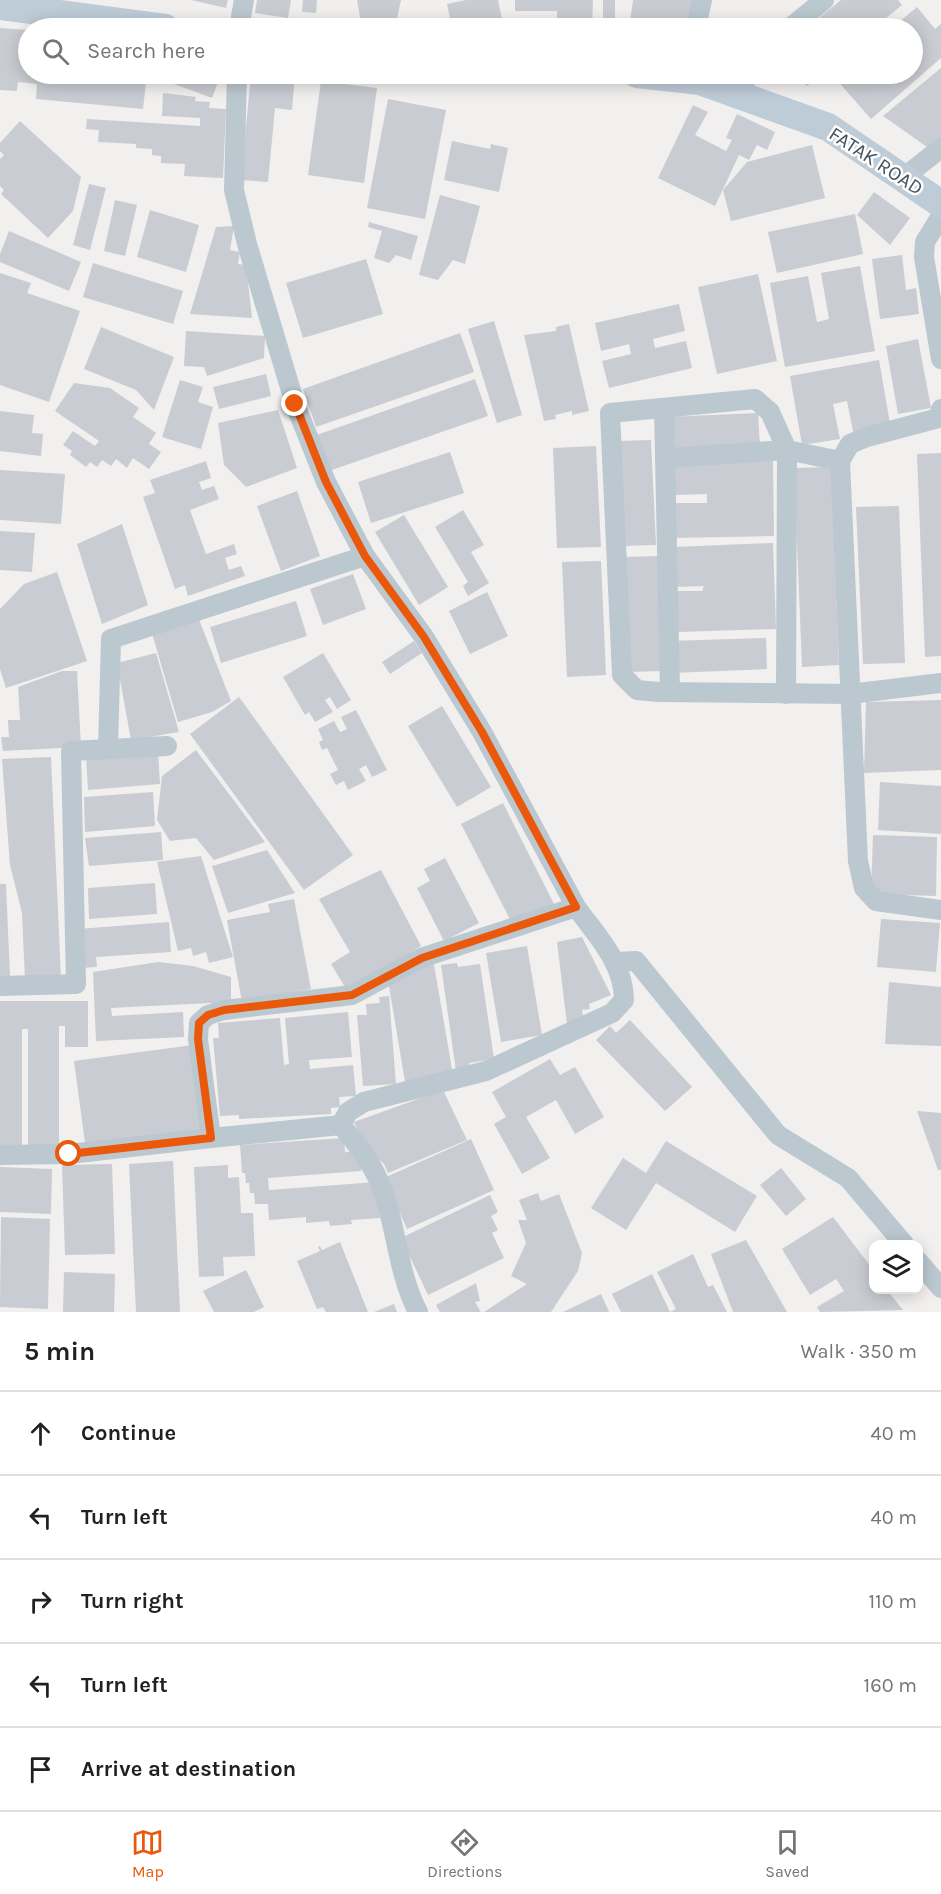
<!DOCTYPE html>
<html lang="en">
<head>
<meta charset="utf-8">
<style>
  :root { --surface:#fff; --page:#f6f6f6; --text:#202124; --muted:#757577; --line:#e0e0e0; --accent:#ea580c }
  body { margin:0; font-family:Karla,sans-serif; background:var(--page); color:var(--text) }
  .controls { position:absolute; right:18px; bottom:18px; display:grid; overflow:hidden; border-radius:12px; box-shadow:0 3px 15px #0003 }
  .controls button { width:54px; height:54px; display:grid; place-items:center; padding:0; border:0; border-bottom:2px solid var(--line); background:var(--surface); color:var(--text); font:30px sans-serif }
  .stop { position:absolute; width:18px; height:18px; margin:-14px; border:4px solid #ea580c; border-radius:50%; background:#fff }
  .stop.end { background:#ea580c; border-color:#fff; box-shadow:0 2px 6px #0008 }
  .list { margin:0; padding:0; list-style:none }
  h2 { display:flex; justify-content:space-between; align-items:center; height:78px; margin:0; padding:0 24px; font-size:26px }
  h2 small { font-size:20px; font-weight:400; color:var(--muted) }
  .list li { display:grid; grid-template-columns:39px 1fr auto; gap:18px; align-items:center; box-sizing:border-box; height:84px; padding:0 24px; border-top:2px solid var(--line) }
  .list b { display:block; font-size:22px; white-space:nowrap }
  .list em { font-size:20px; font-style:normal; color:var(--muted) }
  .icon { flex:none; width:33px; height:33px; fill:none; stroke:currentColor; stroke-width:2; stroke-linecap:round; stroke-linejoin:round }
  .map { position:relative; flex:none; width:941px; height:1312px; overflow:hidden }
  .search { position:absolute; background:var(--surface); box-shadow:0 3px 15px #0003; left:18px; right:18px; top:18px; height:66px; display:flex; align-items:center; gap:15px; box-sizing:border-box; padding:0 21px; border-radius:33px; color:var(--muted); font-size:22px }
  .sheet { height:498px; background:var(--surface) }
  nav { display:flex; justify-content:space-around; align-items:center; box-sizing:border-box; height:84px; border-top:2px solid var(--line); background:var(--surface); font-size:16px; color:var(--muted) }
  nav a { display:grid; justify-items:center; gap:3px }
  nav .on { color:var(--accent) }
  .map>svg:first-child { display:block }
  .building { fill:#c9ccd2 }
  .lines { fill:none; stroke-linecap:round; stroke-linejoin:round }
  .street { stroke:#bbc8cf; stroke-width:20 }
  .secondary { stroke:#beccd8; stroke-width:28 }
  .route { stroke:#ea580c; stroke-width:8 }
  .labels { text-anchor:middle; dominant-baseline:central; stroke-width:5; stroke-linejoin:round; paint-order:stroke }
  .street-label { font-size:20px; fill:#45545e; stroke:#fff }
</style>
</head>
<body>
<div class="map">
<svg width="941" height="1312" viewBox="0 0 941 1312">
  <rect width="100%" height="100%" fill="#f2efef"/>
  <g class="building">
    <path d="M 191,0 L 228,0 L 226,8 Z"/>
    <path d="M 257,0 L 291,0 L 288,18 L 255,13 Z"/>
    <path d="M 303,0 L 317,0 L 316,13 L 302,12 Z"/>
    <path d="M 357,0 L 401,0 L 395,28 L 362,28 Z"/>
    <path d="M 466,0 L 498,0 L 503,24 L 480,28 L 452,28 L 447,4 Z"/>
    <path d="M 515,0 L 593,0 L 592,28 L 557,28 L 557,11 L 515,11 Z"/>
    <rect x="603" y="0" width="12" height="25"/>
    <path d="M 633,0 L 694,0 L 690,28 L 629,28 Z"/>
    <path d="M 841,0 L 898,0 L 902,5 L 874,28 L 807,28 Z"/>
    <path d="M 917,7 L 935,29 L 941,24 L 941,58 L 871,119 L 835,78 L 840,74 L 912,74 L 912,28 L 892,28 Z"/>
    <path d="M 0,28 L 28,30 L 28,74 L 147,74 L 143,109 L 36,99 L 37,84 L 18,82 L 17,91 L 0,90 Z"/>
    <path d="M 941,68 L 941,140 L 930,149 L 883,116 Z"/>
    <path d="M 153,74 L 221,74 L 212,98 L 152,76 Z"/>
    <path d="M 251,74 L 295,75 L 292,110 L 275,108 L 268,182 L 241,180 Z"/>
    <path d="M 796,74 L 822,74 L 807,86 Z"/>
    <path d="M 321,81 L 377,88 L 364,183 L 308,175 Z"/>
    <path d="M 163,93 L 196,97 L 195,101 L 210,102 L 209,108 L 226,109 L 223,178 L 184,176 L 185,164 L 161,163 L 161,156 L 152,155 L 152,149 L 136,148 L 136,144 L 98,142 L 99,130 L 86,129 L 87,119 L 200,126 L 200,118 L 162,116 Z"/>
    <path d="M 388,99 L 446,110 L 425,219 L 367,208 Z"/>
    <path d="M 693,105 L 708,112 L 695,135 L 726,151 L 732,140 L 726,138 L 737,114 L 775,132 L 767,150 L 757,145 L 749,160 L 739,155 L 715,206 L 658,178 Z"/>
    <path d="M 20,121 L 81,177 L 73,211 L 48,238 L 1,194 L 4,190 L 0,186 L 0,159 L 4,155 L 0,151 L 0,143 Z"/>
    <path d="M 452,141 L 490,149 L 491,144 L 508,148 L 499,192 L 444,180 Z"/>
    <path d="M 812,145 L 825,198 L 731,221 L 723,190 L 747,162 Z"/>
    <path d="M 89,184 L 106,188 L 90,250 L 73,245 Z"/>
    <path d="M 874,192 L 910,218 L 890,245 L 857,215 Z"/>
    <path d="M 440,195 L 480,206 L 465,264 L 453,260 L 438,280 L 419,275 Z"/>
    <path d="M 115,200 L 137,205 L 125,256 L 104,251 Z"/>
    <path d="M 150,210 L 199,225 L 186,272 L 137,257 Z"/>
    <path d="M 855,214 L 863,254 L 777,273 L 768,232 Z"/>
    <path d="M 369,222 L 418,236 L 411,260 L 396,255 L 389,263 L 374,258 L 382,231 L 368,227 Z"/>
    <path d="M 234,226 L 230,250 L 240,252 L 238,264 L 246,265 L 252,318 L 190,314 L 216,227 Z"/>
    <path d="M 9,231 L 81,262 L 69,291 L 0,262 L 0,254 Z"/>
    <path d="M 902,255 L 906,290 L 916,288 L 919,314 L 880,319 L 872,259 Z"/>
    <path d="M 366,259 L 383,314 L 303,338 L 286,283 Z"/>
    <path d="M 93,263 L 183,291 L 173,324 L 83,297 Z"/>
    <path d="M 860,266 L 875,351 L 785,367 L 770,283 L 808,276 L 817,322 L 829,319 L 821,273 Z"/>
    <path d="M 0,273 L 31,283 L 27,293 L 80,311 L 49,402 L 0,385 Z"/>
    <path d="M 758,274 L 777,361 L 717,374 L 698,287 Z"/>
    <path d="M 679,304 L 685,331 L 653,339 L 655,348 L 686,341 L 692,368 L 609,388 L 602,361 L 631,354 L 629,344 L 601,351 L 595,323 Z"/>
    <path d="M 494,321 L 522,415 L 497,423 L 468,329 Z"/>
    <path d="M 569,324 L 589,411 L 572,415 L 572,411 L 555,415 L 556,419 L 544,421 L 524,335 L 556,331 L 556,327 Z"/>
    <path d="M 101,327 L 174,357 L 154,410 L 136,390 L 84,369 Z"/>
    <path d="M 186,331 L 265,336 L 264,358 L 207,376 L 204,367 L 184,366 Z"/>
    <path d="M 460,333 L 474,372 L 316,427 L 303,389 Z"/>
    <path d="M 918,339 L 931,408 L 898,414 L 886,346 Z"/>
    <path d="M 879,360 L 891,429 L 854,436 L 847,401 L 833,404 L 840,439 L 802,445 L 790,376 Z"/>
    <path d="M 266,374 L 271,396 L 219,409 L 213,387 Z"/>
    <path d="M 475,379 L 488,416 L 326,472 L 314,436 Z"/>
    <path d="M 180,380 L 203,387 L 198,402 L 213,407 L 201,449 L 162,437 Z"/>
    <path d="M 74,383 L 110,388 L 139,408 L 133,417 L 156,433 L 149,444 L 161,452 L 149,469 L 133,458 L 127,468 L 116,459 L 111,466 L 102,460 L 97,467 L 90,462 L 86,467 L 70,455 L 72,451 L 63,445 L 73,431 L 95,446 L 99,441 L 55,411 Z"/>
    <path d="M 278,410 L 297,468 L 246,487 L 224,465 L 218,423 Z"/>
    <path d="M 0,411 L 34,415 L 32,433 L 43,434 L 41,456 L 0,451 Z"/>
    <path d="M 758,413 L 760,448 L 669,451 L 667,417 Z"/>
    <path d="M 651,440 L 656,545 L 623,546 L 618,441 Z"/>
    <path d="M 596,446 L 601,547 L 557,548 L 553,448 Z"/>
    <path d="M 450,452 L 464,493 L 371,523 L 358,482 Z"/>
    <path d="M 941,453 L 941,656 L 925,657 L 917,454 Z"/>
    <path d="M 206,461 L 211,478 L 199,482 L 202,490 L 214,486 L 219,499 L 190,510 L 206,554 L 234,544 L 237,554 L 225,558 L 229,570 L 241,566 L 245,576 L 188,596 L 185,585 L 175,589 L 143,497 L 155,493 L 150,480 Z"/>
    <path d="M 773,461 L 774,536 L 672,538 L 671,503 L 707,503 L 707,494 L 673,495 L 672,463 Z"/>
    <path d="M 831,467 L 839,665 L 802,667 L 794,468 Z"/>
    <path d="M 0,470 L 65,474 L 61,524 L 0,520 Z"/>
    <path d="M 297,491 L 320,556 L 281,571 L 257,506 Z"/>
    <path d="M 899,506 L 905,663 L 863,664 L 856,507 Z"/>
    <path d="M 463,510 L 484,545 L 471,552 L 489,583 L 468,596 L 463,586 L 468,582 L 435,527 Z"/>
    <path d="M 404,515 L 448,587 L 419,605 L 375,532 Z"/>
    <path d="M 122,524 L 148,605 L 102,624 L 77,544 Z"/>
    <path d="M 0,531 L 35,533 L 32,572 L 0,570 Z"/>
    <path d="M 773,543 L 776,629 L 678,632 L 676,591 L 702,591 L 704,586 L 675,587 L 674,547 Z"/>
    <path d="M 659,556 L 664,671 L 627,672 L 622,557 Z"/>
    <path d="M 601,561 L 606,675 L 567,677 L 562,562 Z"/>
    <path d="M 57,572 L 87,661 L 6,688 L 0,669 L 0,609 L 24,584 Z"/>
    <path d="M 353,574 L 366,609 L 323,625 L 310,589 Z"/>
    <path d="M 487,592 L 508,636 L 470,654 L 449,611 Z"/>
    <path d="M 296,601 L 307,636 L 221,663 L 210,627 Z"/>
    <path d="M 198,617 L 231,701 L 212,712 L 178,722 L 151,630 Z"/>
    <path d="M 766,638 L 767,669 L 672,673 L 670,641 Z"/>
    <path d="M 414,641 L 422,653 L 390,674 L 382,662 Z"/>
    <path d="M 156,653 L 179,732 L 131,740 L 117,663 Z"/>
    <path d="M 323,653 L 351,700 L 337,709 L 330,697 L 325,700 L 333,712 L 315,722 L 309,712 L 305,715 L 283,677 Z"/>
    <path d="M 62,671 L 77,671 L 81,747 L 3,751 L 1,737 L 9,737 L 8,720 L 20,720 L 18,687 Z"/>
    <path d="M 239,697 L 353,855 L 304,890 L 190,734 Z"/>
    <path d="M 941,700 L 941,770 L 864,773 L 866,702 Z"/>
    <path d="M 442,706 L 491,787 L 457,807 L 408,726 Z"/>
    <path d="M 356,710 L 387,770 L 372,777 L 366,765 L 359,769 L 366,781 L 348,790 L 344,781 L 336,785 L 330,774 L 338,770 L 327,748 L 322,750 L 319,742 L 323,740 L 318,729 L 334,721 L 340,732 L 347,729 L 341,717 Z"/>
    <path d="M 196,750 L 265,842 L 214,860 L 196,838 L 170,841 L 157,820 L 162,776 Z"/>
    <path d="M 158,752 L 160,784 L 88,790 L 86,756 Z"/>
    <path d="M 51,757 L 61,978 L 25,980 L 22,913 L 10,865 L 2,759 Z"/>
    <path d="M 880,782 L 941,786 L 941,834 L 878,830 Z"/>
    <path d="M 153,792 L 155,826 L 85,832 L 84,797 Z"/>
    <path d="M 503,803 L 554,904 L 513,925 L 461,824 Z"/>
    <path d="M 161,832 L 163,860 L 89,866 L 85,838 Z"/>
    <path d="M 873,835 L 937,837 L 936,896 L 871,894 Z"/>
    <path d="M 267,850 L 295,893 L 228,913 L 212,866 Z"/>
    <path d="M 201,856 L 233,957 L 209,963 L 206,952 L 193,956 L 191,948 L 178,951 L 157,862 Z"/>
    <path d="M 445,858 L 479,923 L 444,941 L 417,888 L 430,881 L 424,869 Z"/>
    <path d="M 381,870 L 421,946 L 348,992 L 331,964 L 350,952 L 319,899 Z"/>
    <path d="M 155,883 L 157,914 L 89,919 L 88,888 Z"/>
    <path d="M 0,884 L 6,884 L 10,977 L 0,977 Z"/>
    <path d="M 294,899 L 311,989 L 242,1002 L 227,920 L 270,912 L 268,904 Z"/>
    <path d="M 881,919 L 940,923 L 936,972 L 877,967 Z"/>
    <path d="M 169,922 L 171,952 L 96,957 L 97,967 L 81,968 L 78,929 Z"/>
    <path d="M 582,937 L 611,995 L 589,1004 L 590,1009 L 582,1010 L 584,1022 L 567,1024 L 557,942 Z"/>
    <path d="M 527,946 L 542,1035 L 501,1042 L 486,953 Z"/>
    <path d="M 433,959 L 453,1075 L 406,1088 L 388,980 Z"/>
    <path d="M 158,962 L 193,966 L 231,977 L 231,1002 L 111,1008 L 112,1016 L 183,1012 L 184,1037 L 96,1041 L 93,972 Z"/>
    <path d="M 457,963 L 458,967 L 480,964 L 494,1059 L 469,1063 L 470,1069 L 456,1071 L 441,965 Z"/>
    <path d="M 889,982 L 941,987 L 941,1046 L 885,1044 Z"/>
    <path d="M 389,996 L 396,1084 L 363,1086 L 357,1015 L 367,1015 L 366,1004 L 380,1003 L 379,997 Z"/>
    <path d="M 0,1001 L 88,1001 L 88,1047 L 65,1047 L 65,1026 L 59,1026 L 59,1148 L 28,1148 L 28,1029 L 22,1029 L 22,1148 L 0,1148 Z"/>
    <path d="M 348,1012 L 352,1057 L 309,1060 L 310,1069 L 353,1065 L 356,1096 L 339,1097 L 340,1107 L 331,1108 L 331,1114 L 239,1119 L 239,1115 L 220,1116 L 213,1038 L 219,1038 L 218,1023 L 280,1018 L 284,1065 L 289,1064 L 285,1018 Z"/>
    <path d="M 630,1020 L 692,1087 L 665,1111 L 596,1040 L 610,1026 L 616,1033 Z"/>
    <path d="M 193,1045 L 206,1134 L 86,1150 L 74,1061 Z"/>
    <path d="M 550,1059 L 560,1075 L 575,1067 L 604,1117 L 575,1134 L 556,1100 L 526,1117 L 550,1158 L 522,1174 L 494,1124 L 506,1117 L 492,1092 Z"/>
    <path d="M 443,1090 L 467,1140 L 388,1173 L 384,1164 L 364,1147 L 354,1122 Z"/>
    <path d="M 917,1111 L 941,1113 L 941,1170 L 938,1170 Z"/>
    <path d="M 344,1138 L 345,1152 L 360,1151 L 361,1171 L 268,1178 L 269,1190 L 377,1182 L 380,1218 L 351,1220 L 352,1224 L 330,1226 L 329,1221 L 306,1223 L 306,1217 L 269,1220 L 268,1204 L 255,1204 L 254,1193 L 250,1193 L 249,1183 L 246,1183 L 245,1173 L 242,1173 L 240,1145 Z"/>
    <path d="M 471,1139 L 494,1190 L 407,1229 L 384,1178 Z"/>
    <path d="M 666,1141 L 757,1196 L 735,1232 L 656,1183 L 626,1230 L 591,1208 L 623,1158 L 646,1173 Z"/>
    <path d="M 173,1161 L 180,1312 L 136,1312 L 129,1164 Z"/>
    <path d="M 112,1164 L 115,1254 L 65,1255 L 62,1165 Z"/>
    <path d="M 228,1165 L 228,1178 L 239,1177 L 241,1213 L 253,1213 L 255,1256 L 223,1257 L 224,1276 L 199,1277 L 194,1167 Z"/>
    <path d="M 0,1167 L 52,1169 L 51,1214 L 0,1212 Z"/>
    <path d="M 781,1168 L 806,1199 L 786,1216 L 760,1185 Z"/>
    <path d="M 538,1193 L 541,1201 L 559,1194 L 582,1253 L 578,1271 L 551,1312 L 484,1312 L 527,1284 L 511,1276 L 526,1243 L 518,1220 L 527,1220 L 519,1200 Z"/>
    <path d="M 490,1195 L 498,1212 L 491,1216 L 498,1230 L 492,1233 L 504,1258 L 428,1295 L 401,1238 Z"/>
    <path d="M 1,1217 L 50,1219 L 48,1309 L 0,1307 Z"/>
    <path d="M 833,1217 L 874,1271 L 874,1290 L 887,1290 L 903,1310 L 820,1312 L 817,1307 L 844,1291 L 836,1279 L 810,1295 L 782,1249 Z"/>
    <path d="M 746,1240 L 787,1312 L 733,1312 L 711,1254 Z"/>
    <path d="M 340,1242 L 368,1312 L 326,1312 L 323,1307 L 317,1309 L 297,1261 L 320,1251 L 318,1247 L 320,1246 L 322,1250 Z"/>
    <path d="M 693,1254 L 708,1287 L 713,1285 L 727,1312 L 621,1312 L 612,1294 L 652,1274 L 670,1312 L 676,1309 L 657,1272 Z"/>
    <path d="M 246,1270 L 264,1307 L 254,1312 L 214,1312 L 203,1291 Z"/>
    <path d="M 64,1272 L 115,1274 L 114,1312 L 63,1312 Z"/>
    <path d="M 476,1283 L 480,1301 L 475,1302 L 481,1312 L 440,1312 L 436,1305 Z"/>
    <path d="M 601,1294 L 609,1312 L 563,1312 Z"/>
    <path d="M 394,1304 L 397,1312 L 374,1312 Z"/>
  </g>
  <g class="lines">
    <g class="street">
      <path d="M 239,28 L 244,0"/>
      <path d="M 696,28 L 702,0"/>
      <path d="M 790,28 L 824,0"/>
      <path d="M 734,93 L 750,74"/>
      <path d="M 903,178 L 941,148"/>
      <path d="M 941,216 L 925,242 L 924,257 L 941,359"/>
      <path d="M 664,408 L 670,692"/>
      <path d="M 941,409 L 939,418 L 867,437 L 850,444 L 840,461 L 858,861 L 864,888 L 876,901 L 941,910"/>
      <path d="M 665,458 L 787,450 L 786,694"/>
      <path d="M 840,461 L 787,450 L 770,412 L 755,399 L 610,413 L 622,675 L 637,690 L 659,692 L 850,694 L 941,683"/>
      <path d="M 108,748 L 111,639 L 365,556"/>
      <path d="M 616,962 L 636,961 L 778,1135 L 848,1178 L 904,1244"/>
      <path d="M 0,986 L 76,984 L 71,751 L 167,746"/>
      <path d="M 341,1125 L 348,1112 L 364,1102 L 486,1071 L 612,1013 L 624,1000 C 624,963 597,936 576,907"/>
      <path d="M 211,1138 L 341,1125 C 355,1142 369,1159 378,1179 C 397,1221 396,1270 418,1312"/>
      <path d="M 0,1155 L 69,1154 L 211,1138 L 198,1039 L 199,1023 L 208,1015 L 224,1010 L 352,995 L 421,958 L 576,907 L 482,732 L 424,637 L 365,556 L 326,482 L 295,404 L 247,244 L 234,190 L 237,74"/>
      <path d="M 918,1261 L 941,1288"/>
    </g>
    <g class="secondary">
      <path d="M 0,6 L 165,28"/>
      <path d="M 637,74 L 700,81 L 828,127 L 941,204"/>
    </g>
  </g>
  <g class="lines">
    <path class="route" d="M 69,1154 L 211,1138 L 198,1039 L 199,1023 L 208,1015 L 224,1010 L 352,995 L 422,958 L 576,907 L 482,732 L 424,637 L 365,556 L 326,482 L 295,404"/>
  </g>
  <g class="labels">
    <g class="street-label">
      <text transform="translate(876 161) rotate(33)">FATAK ROAD</text>
    </g>
  </g>
</svg>
<div class="controls">
<button><svg class="icon" aria-label="layers" viewBox="0 0 24 24"><path d="M12 4l9 5-9 5-9-5zM3 14l9 5 9-5"/></svg></button>
</div>
<div class="stop" style="left:69px;top:1154px"></div>
<div class="stop end" style="left:295px;top:404px"></div>
<div class="search"><svg class="icon" aria-label="search" viewBox="0 0 24 24"><circle cx="10" cy="10" r="6"/><path d="M15 15l6 6"/></svg>Search here</div>
</div>
<section class="sheet">
<h2>5 min<small>Walk · 350 m</small></h2>
<ul class="list">
<li><svg class="icon" aria-label="ahead" viewBox="0 0 24 24"><path d="M12 20V5M6 11l6-6 6 6"/></svg><div><b>Continue</b></div><em>40 m</em></li>
<li><svg class="icon" aria-label="left" viewBox="0 0 24 24"><path d="M17 20v-9H6M10 6l-5 5 5 5"/></svg><div><b>Turn left</b></div><em>40 m</em></li>
<li><svg class="icon" aria-label="right" viewBox="0 0 24 24"><path d="M7 20v-9h11M14 6l5 5-5 5"/></svg><div><b>Turn right</b></div><em>110 m</em></li>
<li><svg class="icon" aria-label="left" viewBox="0 0 24 24"><path d="M17 20v-9H6M10 6l-5 5 5 5"/></svg><div><b>Turn left</b></div><em>160 m</em></li>
<li><svg class="icon" aria-label="arrive" viewBox="0 0 24 24"><path d="M6 21V4h12l-3 4 3 4H6"/></svg><div><b>Arrive at destination</b></div></li>
</ul>
</section>
<nav>
<a class="on"><svg class="icon" aria-label="map" viewBox="0 0 24 24"><path d="M3 6l6-2 6 2 6-2v14l-6 2-6-2-6 2zM9 4v14M15 6v14"/></svg>Map</a>
<a><svg class="icon" aria-label="directions" viewBox="0 0 24 24"><path d="M12 3l9 9-9 9-9-9zM9 14v-3h6M13 9l2 2-2 2"/></svg>Directions</a>
<a><svg class="icon" aria-label="saved" viewBox="0 0 24 24"><path d="M7 4h10v16l-5-4-5 4z"/></svg>Saved</a>
</nav>
</body>
</html>
